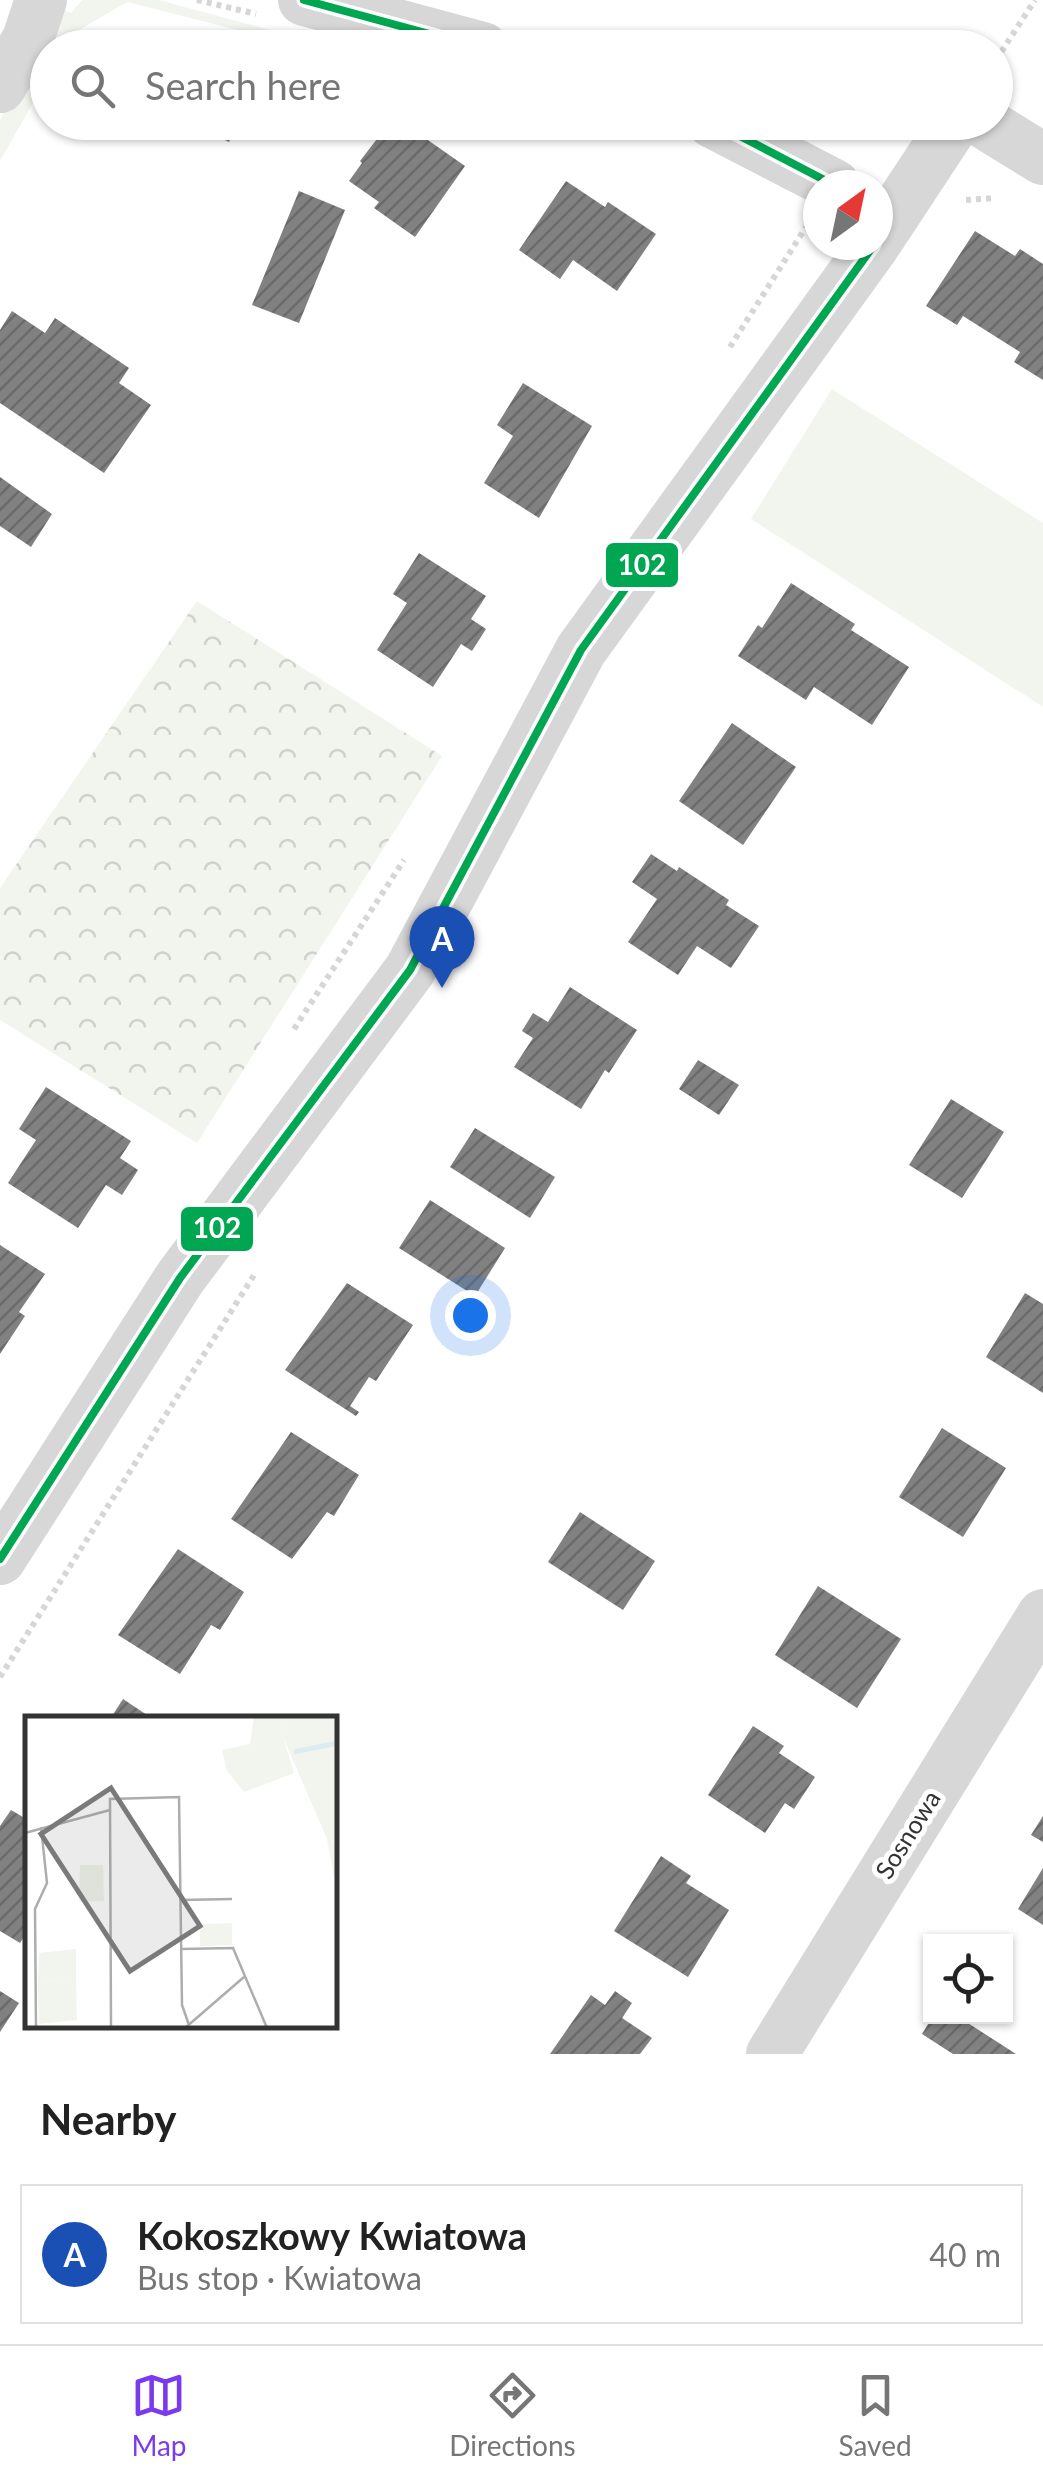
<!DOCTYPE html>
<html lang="en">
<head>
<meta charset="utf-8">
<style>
  :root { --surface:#fff; --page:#f6f6f6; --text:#222; --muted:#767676; --line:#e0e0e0; --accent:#7c3aed }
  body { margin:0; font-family:Lato,sans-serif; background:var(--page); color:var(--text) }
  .controls { position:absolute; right:30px; bottom:30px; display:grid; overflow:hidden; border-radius:0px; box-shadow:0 2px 8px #0004 }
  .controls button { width:90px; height:90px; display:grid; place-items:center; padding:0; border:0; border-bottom:2px solid var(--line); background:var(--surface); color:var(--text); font:50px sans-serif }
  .compass { position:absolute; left:803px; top:170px; width:90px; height:90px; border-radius:50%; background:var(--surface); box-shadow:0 2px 8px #0004; rotate:33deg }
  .you { position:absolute; left:470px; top:1315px; width:35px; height:35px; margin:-25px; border:8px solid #fff; border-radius:50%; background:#1a73e8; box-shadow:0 0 0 15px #1a73e833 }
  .badge { display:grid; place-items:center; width:65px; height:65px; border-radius:50%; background:var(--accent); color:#fff; font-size:32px; font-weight:700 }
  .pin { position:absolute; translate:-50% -82px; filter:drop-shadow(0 2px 5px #0008) }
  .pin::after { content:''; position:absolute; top:52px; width:35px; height:30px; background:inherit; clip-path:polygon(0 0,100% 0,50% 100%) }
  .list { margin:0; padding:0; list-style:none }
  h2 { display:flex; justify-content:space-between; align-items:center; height:130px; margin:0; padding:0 40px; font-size:42px }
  h2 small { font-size:32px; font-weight:400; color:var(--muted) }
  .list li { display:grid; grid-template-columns:65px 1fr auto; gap:30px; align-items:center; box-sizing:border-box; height:140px; margin:0 20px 20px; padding:0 20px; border:2px solid var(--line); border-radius:0px }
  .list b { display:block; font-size:38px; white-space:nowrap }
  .list p { margin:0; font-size:32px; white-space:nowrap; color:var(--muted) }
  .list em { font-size:32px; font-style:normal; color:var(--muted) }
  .icon { flex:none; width:55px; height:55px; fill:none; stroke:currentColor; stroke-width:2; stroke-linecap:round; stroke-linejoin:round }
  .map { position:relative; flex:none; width:1043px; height:2054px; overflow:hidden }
  .search { position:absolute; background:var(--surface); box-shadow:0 2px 8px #0004; left:30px; right:30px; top:30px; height:110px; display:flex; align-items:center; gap:25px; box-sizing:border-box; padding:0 35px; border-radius:55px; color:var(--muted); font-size:38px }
  .sheet { height:290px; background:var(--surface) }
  nav { display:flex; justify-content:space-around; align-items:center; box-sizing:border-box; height:140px; border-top:2px solid var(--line); background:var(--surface); font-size:28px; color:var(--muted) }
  nav a { display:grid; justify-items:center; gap:5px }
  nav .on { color:var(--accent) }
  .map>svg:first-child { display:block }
  .grass { fill:#f1f5ed }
  .forest { fill:url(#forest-crowns) }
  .building { fill:url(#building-hatch) }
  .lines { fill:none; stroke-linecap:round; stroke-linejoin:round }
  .path { stroke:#d6d6d6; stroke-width:6; stroke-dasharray:5 5; stroke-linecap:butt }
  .street { stroke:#d7d7d7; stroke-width:52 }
  .bus-1-casing { stroke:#fff; stroke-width:15 }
  .bus-1 { stroke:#00a651; stroke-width:8 }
  .labels { text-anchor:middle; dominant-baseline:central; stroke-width:10; stroke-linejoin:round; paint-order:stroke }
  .street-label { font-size:25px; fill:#333; stroke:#fff }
  .inset-river { fill:none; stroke:#ddebf3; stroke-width:5 }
  .inset-road { fill:none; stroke:#adadad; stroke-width:2.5 }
  .view { fill:#7a7a7a; fill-opacity:0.15; stroke:#7a7a7a; stroke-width:5 }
  .inset-edge { fill:none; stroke:#333; stroke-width:5 }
  .line-badge { stroke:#fff; stroke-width:4 }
  .badge-label { font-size:28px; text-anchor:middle; font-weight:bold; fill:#fff }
</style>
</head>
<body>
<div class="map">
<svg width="1043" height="2054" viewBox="0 0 1043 2054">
  <defs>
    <pattern id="forest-crowns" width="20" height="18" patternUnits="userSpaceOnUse" patternTransform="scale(2.5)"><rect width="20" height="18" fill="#f1f5ed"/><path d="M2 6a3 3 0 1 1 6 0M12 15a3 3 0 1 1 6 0" fill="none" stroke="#cfd2cc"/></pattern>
    <pattern id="building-hatch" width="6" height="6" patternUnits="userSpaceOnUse" patternTransform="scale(2.5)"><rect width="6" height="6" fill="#818181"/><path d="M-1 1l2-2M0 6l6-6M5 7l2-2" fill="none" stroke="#6a6a6a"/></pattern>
  </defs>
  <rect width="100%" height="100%" fill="#fff"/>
  <g class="grass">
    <path d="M 82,0 L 159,0 L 296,37 L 293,44 L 127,2 L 74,33 L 65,47 L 48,48 L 47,78 L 0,161 L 0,120 L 60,8 L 71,13 Z"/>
    <path d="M 832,389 L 1043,523 L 1043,707 L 751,519 Z"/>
  </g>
  <path class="forest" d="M 197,601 L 442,756 L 197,1143 L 0,1020 L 0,888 Z"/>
  <g class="building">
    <path d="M 185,122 L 238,122 L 229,142 Z"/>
    <path d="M 390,122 L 402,122 L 465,166 L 415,237 L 374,208 L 379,202 L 349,181 L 362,163 L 360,161 Z"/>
    <path d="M 566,181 L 605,207 L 608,202 L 656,234 L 617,291 L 573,260 L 560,279 L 519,250 Z"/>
    <path d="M 299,191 L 345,210 L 299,323 L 252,305 Z"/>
    <path d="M 975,231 L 1015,256 L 1020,249 L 1043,264 L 1043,380 L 1014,362 L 1020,352 L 963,316 L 957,325 L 926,306 Z"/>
    <path d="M 12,311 L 45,333 L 55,318 L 129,368 L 119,383 L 151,405 L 104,473 L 0,403 L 0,330 Z"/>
    <path d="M 523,383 L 592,426 L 539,518 L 484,483 L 513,436 L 497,425 Z"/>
    <path d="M 0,477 L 52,514 L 31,547 L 0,526 Z"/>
    <path d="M 419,553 L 486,596 L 471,619 L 486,629 L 472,651 L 461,644 L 433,687 L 377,650 L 407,603 L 393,594 Z"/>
    <path d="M 791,583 L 855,624 L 851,630 L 909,667 L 872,725 L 814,687 L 806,700 L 738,656 L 758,625 L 762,628 Z"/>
    <path d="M 732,723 L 796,767 L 743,845 L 679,801 Z"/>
    <path d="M 651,854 L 677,871 L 679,867 L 729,900 L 726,905 L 759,926 L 731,968 L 697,946 L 678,975 L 628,942 L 657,899 L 632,882 Z"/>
    <path d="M 570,987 L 637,1030 L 609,1073 L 605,1070 L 581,1109 L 514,1067 L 533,1038 L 522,1031 L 533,1013 L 548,1022 Z"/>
    <path d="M 698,1060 L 739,1085 L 719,1115 L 679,1089 Z"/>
    <path d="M 46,1087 L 131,1141 L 120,1158 L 138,1170 L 122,1195 L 106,1185 L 78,1228 L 8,1183 L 36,1140 L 19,1129 Z"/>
    <path d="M 951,1099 L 1004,1132 L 962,1198 L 909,1165 Z"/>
    <path d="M 475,1128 L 555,1177 L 530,1218 L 450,1167 Z"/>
    <path d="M 430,1200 L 505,1248 L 475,1296 L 399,1248 Z"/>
    <path d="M 0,1245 L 45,1274 L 19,1312 L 25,1316 L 0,1354 Z"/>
    <path d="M 347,1283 L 413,1325 L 376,1381 L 369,1377 L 350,1406 L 359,1412 L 356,1416 L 285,1370 Z"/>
    <path d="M 1025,1293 L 1043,1304 L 1043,1393 L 986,1357 Z"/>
    <path d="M 942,1428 L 1006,1468 L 963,1537 L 899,1497 Z"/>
    <path d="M 291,1432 L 359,1475 L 334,1516 L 327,1512 L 292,1559 L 231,1519 Z"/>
    <path d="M 580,1512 L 655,1561 L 623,1610 L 548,1562 Z"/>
    <path d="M 178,1549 L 244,1592 L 220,1630 L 211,1625 L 180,1674 L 118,1635 Z"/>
    <path d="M 818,1586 L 901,1639 L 857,1708 L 775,1655 Z"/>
    <path d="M 123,1699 L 153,1719 L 110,1719 Z"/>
    <path d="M 753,1726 L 784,1746 L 779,1753 L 815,1777 L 794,1809 L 785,1803 L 765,1833 L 708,1795 Z"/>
    <path d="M 11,1810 L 28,1820 L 28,1931 L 20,1943 L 0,1931 L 0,1826 Z"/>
    <path d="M 1043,1816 L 1043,1842 L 1031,1835 Z"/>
    <path d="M 661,1856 L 691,1876 L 686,1883 L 729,1910 L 688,1977 L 614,1931 Z"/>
    <path d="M 1043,1868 L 1043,1925 L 1018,1909 Z"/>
    <path d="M 0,1991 L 19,2003 L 0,2032 Z"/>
    <path d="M 615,1991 L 632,2003 L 622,2018 L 652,2038 L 640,2054 L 550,2054 L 591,1995 L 605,2005 Z"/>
    <path d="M 933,2016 L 957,2016 L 1016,2054 L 953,2054 L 922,2034 Z"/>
  </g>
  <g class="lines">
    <g class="path">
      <path d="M 197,0 L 256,14"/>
      <path d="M 996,60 L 1035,0"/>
      <path d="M 643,122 L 661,130"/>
      <path d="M 966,200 L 996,198"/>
      <path d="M 730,347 L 806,227"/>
      <path d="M 294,1029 L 404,860"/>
      <path d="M 0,1677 L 256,1272"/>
    </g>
    <g class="street">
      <path d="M 304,0 L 483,48"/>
      <path d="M 0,87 L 28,39 L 41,0"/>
      <path d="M 712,122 L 834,185"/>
      <path d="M 983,122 L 1043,159"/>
      <path d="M 878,239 L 955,122"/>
      <path d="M 0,1559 L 180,1278 L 410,970 L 581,650 L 874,245"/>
      <path d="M 772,2054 L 1043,1615"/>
    </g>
    <defs>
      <g id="bus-1">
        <path d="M 304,0 L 481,48"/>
        <path d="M 713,122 L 834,185"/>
        <path d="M 0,1559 L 180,1278 L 410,970 L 581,650 L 874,245"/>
      </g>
    </defs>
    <use href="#bus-1" class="bus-1-casing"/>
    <use href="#bus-1" class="bus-1"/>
  </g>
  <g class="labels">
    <g class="street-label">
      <text transform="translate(907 1834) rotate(-58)">Sosnowa</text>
    </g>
  </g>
  <g transform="translate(25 1716)">
    <rect width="312" height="312" fill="#fff"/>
    <path d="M 264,0 L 312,0 L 312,177 L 302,123 L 258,21 ZM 207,207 L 207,229 L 175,230 L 175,208 ZM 51,233 L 51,262 L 13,266 L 14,237 Z" fill="#f1f5ed"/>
    <path d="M 229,0 L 264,0 L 258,21 L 269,57 L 219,76 L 202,55 L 197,34 L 225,28 ZM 55,149 L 78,149 L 79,185 L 54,186 ZM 51,262 L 52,304 L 14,308 L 13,266 Z" fill="#f1f5ed"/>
    <path class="inset-river" d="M 269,36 L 313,27"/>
    <path class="inset-road" d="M 0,117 L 85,94M 156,184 L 207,183M 157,233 L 208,232 L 242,312M 11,312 L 10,193 L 22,167 L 16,111M 86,312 L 85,83 L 154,81 L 157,289 L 164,309M 160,312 L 219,261"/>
    <path class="view" d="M 86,72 L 175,210 L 105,255 L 16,118 Z"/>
    <rect width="312" height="312" class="inset-edge"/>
  </g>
  <g class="line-badge">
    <rect x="604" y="541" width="76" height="48" rx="10" fill="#00a651"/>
    <rect x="179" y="1205" width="76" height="48" rx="10" fill="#00a651"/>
  </g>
  <g class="badge-label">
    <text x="642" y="575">102</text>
    <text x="217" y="1238">102</text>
  </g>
</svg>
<div class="controls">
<button><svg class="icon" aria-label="locate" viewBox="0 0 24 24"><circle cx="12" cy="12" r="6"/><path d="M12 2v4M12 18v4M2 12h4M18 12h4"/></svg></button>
</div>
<svg class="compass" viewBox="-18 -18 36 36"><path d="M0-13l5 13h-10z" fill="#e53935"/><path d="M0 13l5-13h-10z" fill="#767676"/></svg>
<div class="you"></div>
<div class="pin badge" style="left:442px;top:988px;background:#1a4fb4">A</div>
<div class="search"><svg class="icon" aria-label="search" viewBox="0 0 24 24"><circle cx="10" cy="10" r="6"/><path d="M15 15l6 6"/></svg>Search here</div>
</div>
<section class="sheet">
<h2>Nearby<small></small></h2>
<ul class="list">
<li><span class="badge" style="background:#1a4fb4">A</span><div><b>Kokoszkowy Kwiatowa</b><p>Bus stop · Kwiatowa</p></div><em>40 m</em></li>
</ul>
</section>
<nav>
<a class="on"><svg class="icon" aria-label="map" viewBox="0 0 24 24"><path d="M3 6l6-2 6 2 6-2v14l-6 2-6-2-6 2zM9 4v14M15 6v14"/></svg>Map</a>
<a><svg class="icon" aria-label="directions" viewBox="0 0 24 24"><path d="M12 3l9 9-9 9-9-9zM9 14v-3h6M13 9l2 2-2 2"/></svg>Directions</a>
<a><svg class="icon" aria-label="saved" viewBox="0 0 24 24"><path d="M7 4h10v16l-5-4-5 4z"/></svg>Saved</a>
</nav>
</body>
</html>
